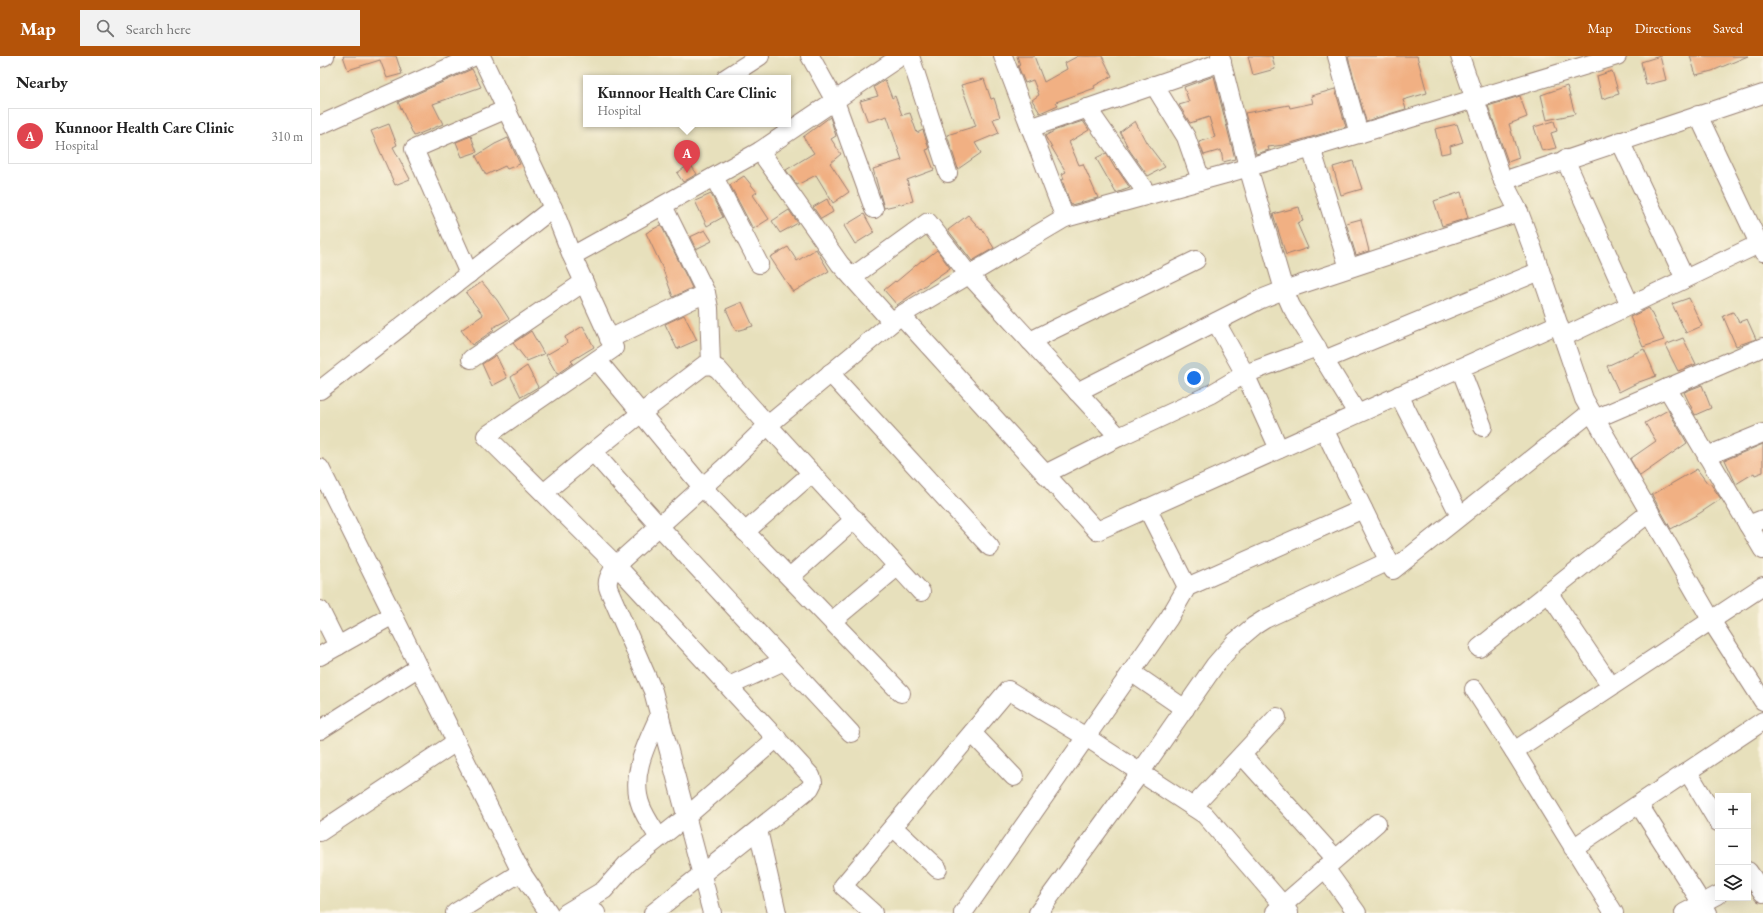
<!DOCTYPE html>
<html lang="en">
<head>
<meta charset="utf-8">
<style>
  :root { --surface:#fff; --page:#f2f2f2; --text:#222; --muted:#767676; --line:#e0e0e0; --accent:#b45309 }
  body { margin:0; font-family:"EB Garamond",serif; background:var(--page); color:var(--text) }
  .controls { position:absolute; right:12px; bottom:12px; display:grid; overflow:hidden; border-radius:0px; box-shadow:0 4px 16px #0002 }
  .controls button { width:36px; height:36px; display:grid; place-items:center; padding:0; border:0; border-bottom:1px solid var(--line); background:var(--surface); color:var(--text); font:20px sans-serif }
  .you { position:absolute; left:874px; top:322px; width:14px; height:14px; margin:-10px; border:3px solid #fff; border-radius:50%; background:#1a73e8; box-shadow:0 0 0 6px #1a73e833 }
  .badge { display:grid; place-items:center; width:26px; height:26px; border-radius:50%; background:var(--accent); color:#fff; font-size:13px; font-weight:700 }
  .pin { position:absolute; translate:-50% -33px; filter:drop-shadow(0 1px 2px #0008) }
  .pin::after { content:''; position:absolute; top:21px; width:14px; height:12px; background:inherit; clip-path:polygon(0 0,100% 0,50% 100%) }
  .popup { position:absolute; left:263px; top:19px; width:208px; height:52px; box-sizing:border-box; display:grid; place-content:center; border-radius:0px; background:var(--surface); filter:drop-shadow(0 1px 3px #0005); font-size:13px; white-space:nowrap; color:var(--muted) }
  .popup b { font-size:15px; color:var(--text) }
  .popup::after { content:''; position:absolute; left:50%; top:100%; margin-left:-8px; border:8px solid transparent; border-top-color:var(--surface) }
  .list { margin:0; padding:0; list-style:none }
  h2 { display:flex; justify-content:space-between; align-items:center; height:52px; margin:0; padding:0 16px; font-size:17px }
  h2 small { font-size:13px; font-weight:400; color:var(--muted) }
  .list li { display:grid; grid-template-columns:26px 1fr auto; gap:12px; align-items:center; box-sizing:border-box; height:56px; margin:0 8px 8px; padding:0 8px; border:1px solid var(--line); border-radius:0px }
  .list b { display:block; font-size:15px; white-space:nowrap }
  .list p { margin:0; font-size:13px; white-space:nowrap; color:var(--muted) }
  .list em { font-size:13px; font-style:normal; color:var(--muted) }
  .icon { flex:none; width:22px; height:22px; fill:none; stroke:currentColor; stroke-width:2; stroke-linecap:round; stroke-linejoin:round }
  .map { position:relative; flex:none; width:1443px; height:857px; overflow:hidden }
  header { display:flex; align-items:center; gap:24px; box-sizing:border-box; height:56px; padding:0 20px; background:var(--accent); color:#fff }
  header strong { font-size:19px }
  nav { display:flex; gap:22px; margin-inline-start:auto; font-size:14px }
  .search { width:280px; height:36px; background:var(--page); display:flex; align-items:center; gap:10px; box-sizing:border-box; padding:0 14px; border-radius:0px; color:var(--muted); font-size:15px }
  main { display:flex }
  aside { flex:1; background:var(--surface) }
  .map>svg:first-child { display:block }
  .building { fill:#f1b083 }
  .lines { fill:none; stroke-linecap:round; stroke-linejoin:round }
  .minor-casing { stroke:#988074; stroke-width:20 }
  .minor { stroke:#fff; stroke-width:18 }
</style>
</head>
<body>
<header>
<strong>Map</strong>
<div class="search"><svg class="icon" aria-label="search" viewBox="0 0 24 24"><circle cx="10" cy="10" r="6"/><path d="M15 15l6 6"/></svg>Search here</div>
<nav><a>Map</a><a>Directions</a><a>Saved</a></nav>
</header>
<main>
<aside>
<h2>Nearby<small></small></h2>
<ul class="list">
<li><span class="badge" style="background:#e0444e">A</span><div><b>Kunnoor Health Care Clinic</b><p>Hospital</p></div><em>310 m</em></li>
</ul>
</aside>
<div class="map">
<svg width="1443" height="857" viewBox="0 0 1443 857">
  <rect width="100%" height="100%" fill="#fcf5e5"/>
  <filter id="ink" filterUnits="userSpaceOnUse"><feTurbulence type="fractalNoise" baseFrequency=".025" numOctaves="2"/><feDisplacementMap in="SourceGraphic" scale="8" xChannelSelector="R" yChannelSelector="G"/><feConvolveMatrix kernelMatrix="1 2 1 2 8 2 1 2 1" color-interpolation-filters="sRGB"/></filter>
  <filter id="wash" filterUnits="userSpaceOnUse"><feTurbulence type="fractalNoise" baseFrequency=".012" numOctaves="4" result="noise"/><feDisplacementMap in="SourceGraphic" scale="16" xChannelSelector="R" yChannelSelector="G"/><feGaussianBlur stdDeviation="0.9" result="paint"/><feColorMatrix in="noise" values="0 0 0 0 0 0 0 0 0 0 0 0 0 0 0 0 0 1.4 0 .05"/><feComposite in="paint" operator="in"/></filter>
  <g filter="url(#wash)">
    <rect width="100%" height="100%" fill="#e7e0bc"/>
    <g id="blocks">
      <g class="building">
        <path d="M 23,0 L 76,0 L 82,18 L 67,22 L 60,4 L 28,14 Z"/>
        <path d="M 697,0 L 714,0 L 724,26 L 747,13 L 745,7 L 758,0 L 782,0 L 792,20 L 774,30 L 775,32 L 736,46 L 738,49 L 720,57 L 712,44 L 719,39 L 713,24 L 705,27 L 698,10 L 700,9 Z"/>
        <path d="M 928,0 L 952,0 L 955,13 L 933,19 Z"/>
        <path d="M 1031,0 L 1097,0 L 1107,37 L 1083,44 L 1086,53 L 1046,65 L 1028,1 Z"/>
        <path d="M 1340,0 L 1346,24 L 1326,29 L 1321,6 Z"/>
        <path d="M 1370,0 L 1428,0 L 1392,15 L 1376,19 Z"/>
        <path d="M 152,13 L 161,31 L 113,48 L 123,68 L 94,80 L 78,46 Z"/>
        <path d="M 1292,15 L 1299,38 L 1282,43 L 1277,20 Z"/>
        <path d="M 894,20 L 915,103 L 903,106 L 901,94 L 884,99 L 879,86 L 895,81 L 889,61 L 870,67 L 859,49 L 869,46 L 864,31 Z"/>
        <path d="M 664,23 L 671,43 L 674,42 L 680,61 L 673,63 L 679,77 L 655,87 L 661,97 L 638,113 L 627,79 L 656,70 L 641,29 Z"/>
        <path d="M 565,24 L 572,42 L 575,40 L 582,59 L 590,57 L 597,77 L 603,74 L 609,93 L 606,94 L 614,114 L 587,124 L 593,145 L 564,152 L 553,113 L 582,104 L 567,60 L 548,66 L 540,45 L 558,40 L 554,31 Z"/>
        <path d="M 1247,30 L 1255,58 L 1227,64 L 1221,39 Z"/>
        <path d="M 1015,33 L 1026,71 L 964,89 L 948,91 L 949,94 L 936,98 L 925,57 L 969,49 L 970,52 L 993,47 L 991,40 Z"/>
        <path d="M 1200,40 L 1207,61 L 1189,68 L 1199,102 L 1188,106 L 1168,50 Z"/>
        <path d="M 510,61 L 516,80 L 511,83 L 521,98 L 510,107 L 529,136 L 513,147 L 496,119 L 477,129 L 466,114 L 494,97 L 483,81 Z"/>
        <path d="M 763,65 L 769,74 L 749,86 L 759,109 L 763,108 L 778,142 L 751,149 L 742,124 L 744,123 L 742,118 L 746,116 L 725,80 L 736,74 Z"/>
        <path d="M 815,65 L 826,86 L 845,111 L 828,120 L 810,95 L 800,76 Z"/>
        <path d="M 1234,65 L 1237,75 L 1231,77 L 1236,92 L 1222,95 L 1214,71 Z"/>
        <path d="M 69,68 L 77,89 L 73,91 L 90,123 L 75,129 L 51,75 Z"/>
        <path d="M 1137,68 L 1143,86 L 1130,90 L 1131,96 L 1121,98 L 1115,73 Z"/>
        <path d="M 151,80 L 157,96 L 142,101 L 136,86 Z"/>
        <path d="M 188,82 L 200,108 L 187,113 L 185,110 L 166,119 L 156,100 L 175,88 Z"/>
        <path d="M 786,97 L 796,114 L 797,113 L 810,132 L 796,137 L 776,102 Z"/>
        <path d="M 1033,105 L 1042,133 L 1021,139 L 1013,111 Z"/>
        <path d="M 370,108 L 377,118 L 363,126 L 357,117 Z"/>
        <path d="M 424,120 L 437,136 L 433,139 L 449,163 L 433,173 L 410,129 Z"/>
        <path d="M 1141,136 L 1148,162 L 1122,170 L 1114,145 Z"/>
        <path d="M 391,138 L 403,161 L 387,170 L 375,145 Z"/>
        <path d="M 507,143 L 513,156 L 501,163 L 493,151 Z"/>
        <path d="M 979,151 L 983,165 L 977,167 L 988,192 L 966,199 L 953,158 Z"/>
        <path d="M 469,154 L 478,167 L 460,177 L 452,165 Z"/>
        <path d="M 544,158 L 554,176 L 535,188 L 524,170 Z"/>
        <path d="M 648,159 L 661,174 L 662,173 L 674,192 L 652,205 L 628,174 Z"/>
        <path d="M 1041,163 L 1049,195 L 1036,199 L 1026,167 Z"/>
        <path d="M 341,169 L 372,232 L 353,241 L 342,211 L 326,177 Z"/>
        <path d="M 385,174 L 392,185 L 376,193 L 370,181 Z"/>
        <path d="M 468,191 L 477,205 L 496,193 L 509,215 L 473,236 L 450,201 Z"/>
        <path d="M 617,194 L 630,212 L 577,249 L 564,234 L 575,225 L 576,226 L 602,204 L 603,205 Z"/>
        <path d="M 162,226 L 177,244 L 189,263 L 172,272 L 174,274 L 152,289 L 141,274 L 163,259 L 146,237 Z"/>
        <path d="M 1369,242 L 1382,270 L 1366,277 L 1352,248 Z"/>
        <path d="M 422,246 L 433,270 L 416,275 L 406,253 Z"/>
        <path d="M 1329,252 L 1344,284 L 1323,291 L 1310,261 Z"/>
        <path d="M 1413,256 L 1419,266 L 1427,263 L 1436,283 L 1416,290 L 1403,260 Z"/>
        <path d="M 364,259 L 377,284 L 357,293 L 345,268 Z"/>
        <path d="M 263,270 L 274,291 L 251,305 L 253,307 L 237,318 L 226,299 L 247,287 L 245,281 Z"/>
        <path d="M 211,275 L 224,298 L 207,305 L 193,287 Z"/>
        <path d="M 1363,282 L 1376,308 L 1358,315 L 1345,289 Z"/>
        <path d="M 1324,293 L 1336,320 L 1319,326 L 1299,336 L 1287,310 Z"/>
        <path d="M 176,299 L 187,322 L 172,330 L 162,308 Z"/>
        <path d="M 207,310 L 218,331 L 201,341 L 191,321 Z"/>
        <path d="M 1382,329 L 1391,352 L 1375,359 L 1364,336 Z"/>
        <path d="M 1348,354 L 1367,387 L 1320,420 L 1310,403 L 1336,385 L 1325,367 Z"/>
        <path d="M 1443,388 L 1443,416 L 1435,419 L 1434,417 L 1416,428 L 1405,404 Z"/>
        <path d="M 1377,413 L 1388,428 L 1390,427 L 1401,443 L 1380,457 L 1351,473 L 1332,439 Z"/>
      </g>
    </g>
  </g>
  <g filter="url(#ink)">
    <use href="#blocks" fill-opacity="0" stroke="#988074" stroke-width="1"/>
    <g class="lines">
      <defs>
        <g id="minor">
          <path d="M 161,0 L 233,152"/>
          <path d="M 490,0 L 515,45 L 554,153"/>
          <path d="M 590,0 L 628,117"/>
          <path d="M 683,0 L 745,162"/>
          <path d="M 900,0 L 928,111 L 964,234 L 971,250 L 1037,357"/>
          <path d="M 1017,0 L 1039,78"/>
          <path d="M 1140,0 L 1183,125 L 1199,156 L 1212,191 L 1264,343 L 1396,572 L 1443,645"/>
          <path d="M 0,2 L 5,0"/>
          <path d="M 406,22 L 440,0"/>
          <path d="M 834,29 L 866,81 L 881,124"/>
          <path d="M 767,52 L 828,139"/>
          <path d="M 1378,59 L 1443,196"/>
          <path d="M 0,69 L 155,0"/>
          <path d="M 710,72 L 902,6"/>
          <path d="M 1300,85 L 1365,223"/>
          <path d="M 991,92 L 1029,212"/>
          <path d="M 440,95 L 520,208 L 572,266"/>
          <path d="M 1245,103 L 1310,249"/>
          <path d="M 394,121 L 439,208"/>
          <path d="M 1183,125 L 1443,38"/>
          <path d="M 252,200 L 294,292 L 166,380 L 296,509 L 491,720 L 493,726 L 490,732 L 333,857"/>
          <path d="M 149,218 L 94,93 L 187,53"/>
          <path d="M 532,221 L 608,166 L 649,219 L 799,381 L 725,418"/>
          <path d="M 386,237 L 389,252 L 391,309"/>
          <path d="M 896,266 L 925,318 L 959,393"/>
          <path d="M 1238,268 L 777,475 L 581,259 L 745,162 L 909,117 L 1297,0"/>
          <path d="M 1243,281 L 1443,186"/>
          <path d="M 289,283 L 386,237 L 343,150"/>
          <path d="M 710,285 L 876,204"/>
          <path d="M 151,303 L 264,226"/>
          <path d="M 277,304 L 383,432 L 581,637"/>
          <path d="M 1004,304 L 1220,215"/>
          <path d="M 1140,312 L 1163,371"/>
          <path d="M 510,317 L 670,491"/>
          <path d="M 1347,332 L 1443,494"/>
          <path d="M 0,334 L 233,152 L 252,200 L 440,95 L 581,0"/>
          <path d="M 757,336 L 941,243 L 964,234 L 1199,156"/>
          <path d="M 1079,339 L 1140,460"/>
          <path d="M 1275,363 L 1443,291"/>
          <path d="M 1004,373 L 1073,514 L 1271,356"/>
          <path d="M 799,381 L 891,338 L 925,318 L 997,291"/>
          <path d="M 273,396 L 320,358 L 383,310 L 391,309 L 398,313 C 464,389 534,462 601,536"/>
          <path d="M 1387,400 L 1443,377"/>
          <path d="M 0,412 L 201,816 L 229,857"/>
          <path d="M 225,436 L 273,396 L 339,470 L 531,677"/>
          <path d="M 827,452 L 867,531"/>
          <path d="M 1428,469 L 1443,463"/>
          <path d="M 425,476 L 492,417"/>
          <path d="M 470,521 L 535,463"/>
          <path d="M 1228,536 L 1291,630"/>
          <path d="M 0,554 L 18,590"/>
          <path d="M 512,565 L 578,510"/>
          <path d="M 1159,592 L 1330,456"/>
          <path d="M 0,600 L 73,559"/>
          <path d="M 811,616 L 865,653"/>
          <path d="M 409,630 L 464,605"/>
          <path d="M 1154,633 L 1194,695"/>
          <path d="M 0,674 L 99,611"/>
          <path d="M 652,677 L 694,721"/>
          <path d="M 922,699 L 1015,802"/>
          <path d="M 1368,716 L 1398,766"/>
          <path d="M 1319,749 L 1388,857"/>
          <path d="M 873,751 L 957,661"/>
          <path d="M 573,771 L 618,813"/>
          <path d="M 438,774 L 457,857"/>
          <path d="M 0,776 L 136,686"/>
          <path d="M 339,782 C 333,772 325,761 321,750 C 309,719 328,685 340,658"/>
          <path d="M 1253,792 L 1443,665"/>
          <path d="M 1005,812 L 1037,857"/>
          <path d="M 1428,815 L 1443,837"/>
          <path d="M 257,851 L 276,857"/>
          <path d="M 955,856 L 1057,767"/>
          <path d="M 135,857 L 201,816"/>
          <path d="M 246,857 L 284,834 L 307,808 L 366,761 L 457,682"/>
          <path d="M 392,857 L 333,635 L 289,534 C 285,524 291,518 296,509 L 405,411 L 447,370 L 581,259"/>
          <path d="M 553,857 L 523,830 L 688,634 L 766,681 L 885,759 L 963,849 L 969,857"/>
          <path d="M 643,857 L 849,562 L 867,531 L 1043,453"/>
          <path d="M 718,857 L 820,717 L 895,609 L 915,586 L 934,570 L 945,563 L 1069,505"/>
          <path d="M 1294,857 L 1194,695 L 1443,530"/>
          <path d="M 1364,857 L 1398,839"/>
        </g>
      </defs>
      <use href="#minor" class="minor-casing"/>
      <use href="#minor" class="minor"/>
    </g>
  </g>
</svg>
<div class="controls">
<button>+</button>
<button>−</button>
<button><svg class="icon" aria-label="layers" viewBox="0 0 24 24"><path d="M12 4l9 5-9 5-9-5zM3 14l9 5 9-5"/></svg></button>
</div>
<div class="you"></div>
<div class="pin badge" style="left:367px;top:117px;background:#e0444e">A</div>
<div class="popup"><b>Kunnoor Health Care Clinic</b>Hospital</div>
</div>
</main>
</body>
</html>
